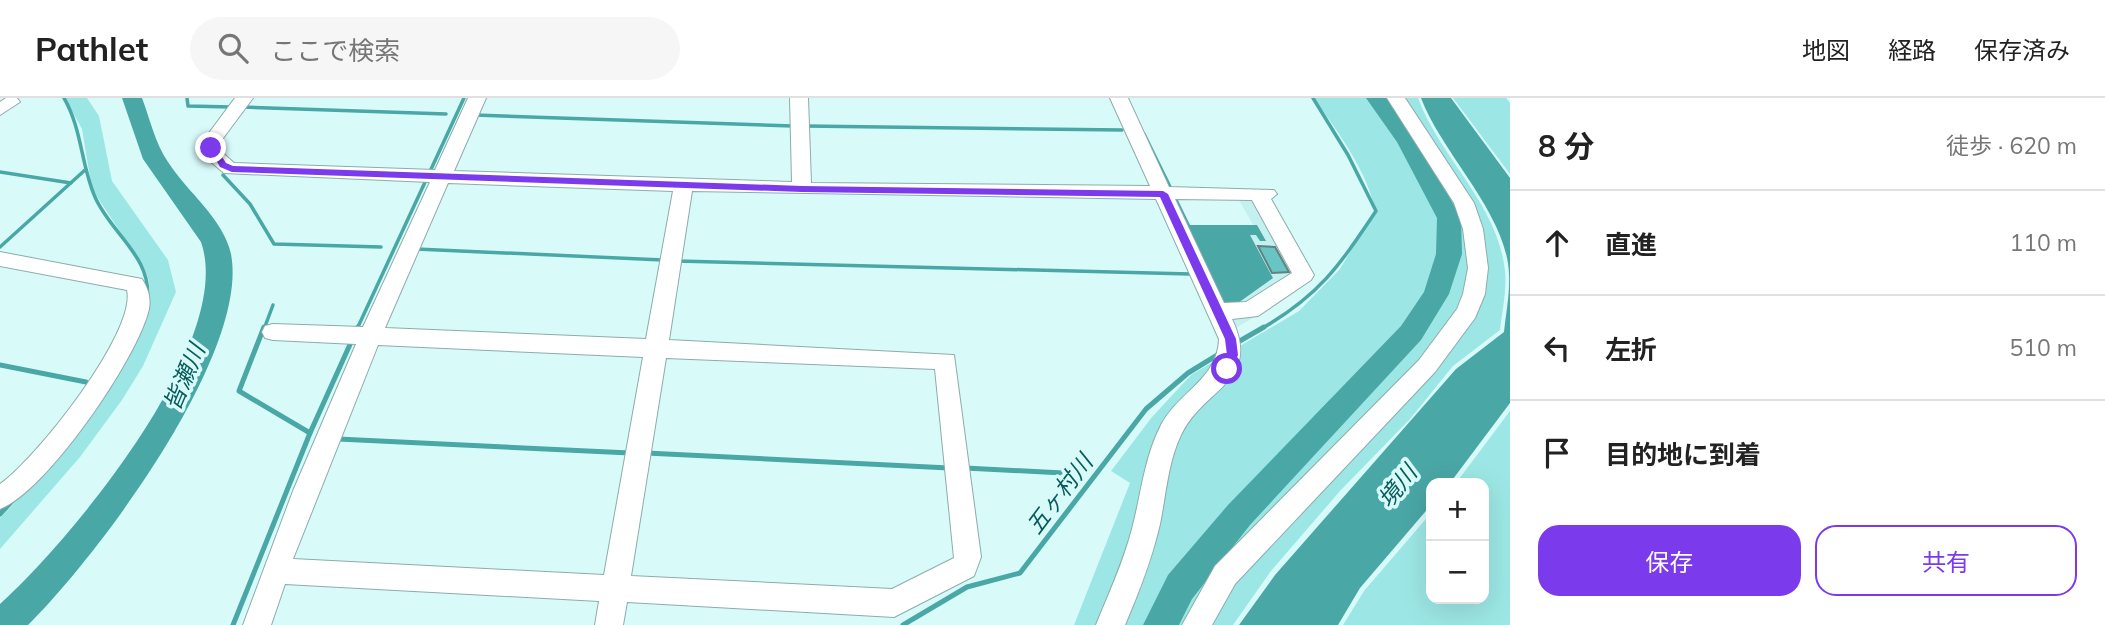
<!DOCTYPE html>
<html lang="ja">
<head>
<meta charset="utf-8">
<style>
  :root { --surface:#fff; --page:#f6f6f6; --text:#222; --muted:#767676; --line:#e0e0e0; --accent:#7c3aed }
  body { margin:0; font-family:Mulish,"Noto Sans JP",sans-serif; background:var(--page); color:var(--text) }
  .controls { position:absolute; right:21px; bottom:21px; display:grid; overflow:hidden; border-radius:14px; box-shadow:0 7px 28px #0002 }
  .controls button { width:63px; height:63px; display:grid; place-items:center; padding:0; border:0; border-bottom:2px solid var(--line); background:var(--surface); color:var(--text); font:35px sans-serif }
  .stop { position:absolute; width:21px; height:21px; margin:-16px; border:5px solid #7c3aed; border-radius:50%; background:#fff }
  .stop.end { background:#7c3aed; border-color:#fff; box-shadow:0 2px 7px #0008 }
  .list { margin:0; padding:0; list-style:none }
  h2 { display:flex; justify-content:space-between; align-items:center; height:91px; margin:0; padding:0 28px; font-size:30px }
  h2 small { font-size:23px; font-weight:400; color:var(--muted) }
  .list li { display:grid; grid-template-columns:46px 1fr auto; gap:21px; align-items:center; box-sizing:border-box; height:105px; padding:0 28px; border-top:2px solid var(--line) }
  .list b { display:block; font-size:26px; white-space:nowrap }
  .list em { font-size:23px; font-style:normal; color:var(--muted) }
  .actions { display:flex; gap:14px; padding:21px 28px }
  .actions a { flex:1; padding:16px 0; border:2px solid var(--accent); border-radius:21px; text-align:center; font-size:24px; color:var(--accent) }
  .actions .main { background:var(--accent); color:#fff }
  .icon { flex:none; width:38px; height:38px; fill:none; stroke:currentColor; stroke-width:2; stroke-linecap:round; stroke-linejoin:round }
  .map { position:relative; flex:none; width:1510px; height:527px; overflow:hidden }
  header { display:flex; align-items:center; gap:42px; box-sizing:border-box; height:98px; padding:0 35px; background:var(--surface); border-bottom:2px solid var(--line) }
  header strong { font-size:33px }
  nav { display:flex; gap:38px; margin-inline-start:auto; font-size:24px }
  .search { width:490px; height:63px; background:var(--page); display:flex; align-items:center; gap:18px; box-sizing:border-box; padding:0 24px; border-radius:38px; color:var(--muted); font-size:26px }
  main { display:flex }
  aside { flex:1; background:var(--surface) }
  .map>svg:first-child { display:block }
  .built { fill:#c4f1f0 }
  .green { fill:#9ce7e5 }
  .water { fill:#49a7a6 }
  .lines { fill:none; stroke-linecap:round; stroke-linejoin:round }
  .stream-far1 { stroke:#49a7a6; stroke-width:3.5 }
  .stream { stroke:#49a7a6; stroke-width:5 }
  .river { fill:#49a7a6; fill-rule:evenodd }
  .building { fill:#69c5c4; stroke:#628281; stroke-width:2 }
  .minor-casing { stroke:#8cacab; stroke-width:2 }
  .minor { fill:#fff; fill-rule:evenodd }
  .route { fill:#7c3aed }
  .labels { text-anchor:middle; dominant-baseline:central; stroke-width:7; stroke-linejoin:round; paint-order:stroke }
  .water-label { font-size:23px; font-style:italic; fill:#075b5b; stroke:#d8fbfa }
</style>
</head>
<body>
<header>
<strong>Pathlet</strong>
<div class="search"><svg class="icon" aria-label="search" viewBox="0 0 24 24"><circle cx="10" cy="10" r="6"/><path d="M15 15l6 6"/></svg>ここで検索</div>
<nav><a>地図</a><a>経路</a><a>保存済み</a></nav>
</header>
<main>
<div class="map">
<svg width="1510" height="527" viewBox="0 0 1510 527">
  <rect width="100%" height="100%" fill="#d8fbfa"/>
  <path class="built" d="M 1239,102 L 1271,102 L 1313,175 L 1282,203 L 1236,230 L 1223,205 L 1238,205 L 1250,136 L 1256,137 L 1257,127 L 1253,127 Z"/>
  <g class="green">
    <path d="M 65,0 L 87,0 L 99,18 L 112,83 L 168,162 L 176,194 L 143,268 L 122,302 L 80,359 L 0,451 L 0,420 L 33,386 L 145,220 C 150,201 153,188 144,170 L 92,91 L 82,31 Z"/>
    <path d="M 1314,0 L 1418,0 C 1440,60 1498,106 1505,173 C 1507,192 1502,214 1500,232 L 1453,268 L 1410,321 L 1340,393 L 1271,473 L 1233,527 L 1074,527 L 1130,385 L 1111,373 L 1152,319 L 1191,277 L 1299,213 L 1340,171 L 1375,112 C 1367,72 1337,33 1314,0 Z"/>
    <path d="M 1453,0 L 1506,0 L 1510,5 L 1510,76 Z"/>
    <path d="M 1510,313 L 1510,527 L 1343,527 L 1364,493 L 1431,415 L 1431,501 L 1484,501 L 1484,385 L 1456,385 Z"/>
  </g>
  <g class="water">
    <path d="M 1421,0 L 1451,0 L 1510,80 L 1510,305 L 1450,385 L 1431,385 L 1431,407 L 1360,490 L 1338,527 L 1239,527 L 1275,477 L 1456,271 L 1504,234 C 1506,215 1510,195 1509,176 C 1507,116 1442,56 1421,0 Z"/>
    <path d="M 1173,100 L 1177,100 L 1190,127 L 1257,127 L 1266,143 L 1260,143 L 1256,137 L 1250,137 L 1273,180 L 1238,205 L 1223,205 Z"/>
  </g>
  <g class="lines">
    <g class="stream-far1">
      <path d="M 64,0 C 82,31 81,67 95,99 C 111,136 154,160 147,204"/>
      <path d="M 187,0 L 188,8 L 231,9"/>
      <path d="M 243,9 L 446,16"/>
      <path d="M 475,17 L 793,28"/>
      <path d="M 805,28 L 1122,32"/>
      <path d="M 1144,36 L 1172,93"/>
      <path d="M 0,74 L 71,85"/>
      <path d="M 223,77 L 250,106 L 274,146 L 381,149"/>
      <path d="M 0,149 L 85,72"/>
      <path d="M 416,151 L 663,162"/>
      <path d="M 677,163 L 1190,176"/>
      <path d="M 264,231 L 273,207"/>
      <path d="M 357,231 L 464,0"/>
      <path d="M 1261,231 C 1320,197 1339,168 1376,113 L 1348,57 L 1313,0"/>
    </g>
    <g class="stream">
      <path d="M 264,229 L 239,293 L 310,335"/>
      <path d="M 356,234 L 358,229"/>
      <path d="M 1238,244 L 1264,229"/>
      <path d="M 0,267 L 86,284"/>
      <path d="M 338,341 L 630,355"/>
      <path d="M 646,355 L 949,370"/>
      <path d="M 965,370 L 1082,376"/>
      <path d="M 0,416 L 14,401"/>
      <path d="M 233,527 L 310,335 L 352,242"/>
      <path d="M 903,527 L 967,489 L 1020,475 L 1146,311 L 1188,275 L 1219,256"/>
    </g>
    <g class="river">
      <path d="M 122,0 L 142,0 C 150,21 155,45 168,64 C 187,94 223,120 231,156 C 250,256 97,459 28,527 L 0,527 L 0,506 C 70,443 236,244 201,144 L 143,61 Z"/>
      <path d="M 1366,0 L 1387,0 L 1418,43 L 1461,120 L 1462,156 L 1449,196 L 1421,242 L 1250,427 L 1192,501 L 1179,527 L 1143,527 L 1168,477 L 1228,407 L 1401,228 L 1424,194 L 1436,156 L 1437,120 L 1397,44 Z"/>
    </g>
  </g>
  <path class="building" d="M 1258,148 L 1275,149 L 1289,174 L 1272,175 Z"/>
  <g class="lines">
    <defs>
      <g id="minor">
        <path d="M 6,0 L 17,0 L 20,4 L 0,17 L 0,4 Z"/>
        <path d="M 235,0 L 253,0 L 221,43 L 224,56 L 234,65 L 435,72 L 468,0 L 486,0 L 454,73 L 792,84 L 790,0 L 808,0 L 811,85 L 1150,88 L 1110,0 L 1128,0 L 1169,89 L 1274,92 L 1277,96 L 1271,101 L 1314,177 L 1311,182 L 1258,218 L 1232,221 C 1262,284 1203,290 1181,337 C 1168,364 1166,397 1160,426 C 1152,461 1139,494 1125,527 L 1096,527 C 1109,495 1123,465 1132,431 C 1141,397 1144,360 1161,327 C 1178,294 1218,281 1219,241 L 1156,101 L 692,93 L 669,242 L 954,257 L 981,459 L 974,478 L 894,519 L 627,504 L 623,527 L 595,527 L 599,503 L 285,486 L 271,527 L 243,527 L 293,393 L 356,246 L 273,242 L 265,240 L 262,234 L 265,228 L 273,226 L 363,229 L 430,84 L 224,75 L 211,64 L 203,43 ZM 448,85 L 673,93 L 646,241 L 385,230 ZM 1175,101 L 1252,102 L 1292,175 L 1246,204 L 1224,205 ZM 378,247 L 643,259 L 604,477 L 293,461 ZM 666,260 L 935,271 L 954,460 L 892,491 L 631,478 Z"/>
        <path d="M 1387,0 L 1405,0 L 1474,105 L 1483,131 L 1488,170 L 1485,196 L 1475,220 L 1435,274 L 1235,486 L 1212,527 L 1182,527 L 1215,468 L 1419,262 L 1457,211 L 1463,196 L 1468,170 L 1463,131 L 1454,105 Z"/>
        <path d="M 0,154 L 142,181 C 148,190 151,200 149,211 C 138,260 46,394 0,411 L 0,386 C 35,362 137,234 127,192 L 0,168 Z"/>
      </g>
    </defs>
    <use href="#minor" class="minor-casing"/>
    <use href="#minor" class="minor"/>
  </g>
  <path class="route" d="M 208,48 L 215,48 L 226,65 L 233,68 L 802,88 L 1163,93 L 1168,96 L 1236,241 L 1238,257 L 1231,275 L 1223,275 L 1227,257 L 1225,241 L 1160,99 L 802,94 L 232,74 L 220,69 Z"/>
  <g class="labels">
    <g class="water-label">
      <text transform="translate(184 279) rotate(-67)">皆瀬川</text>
      <text transform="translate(1397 388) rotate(-51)">境川</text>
      <text transform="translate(1059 396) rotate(-53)">五ヶ村川</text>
    </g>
  </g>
</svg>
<div class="controls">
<button>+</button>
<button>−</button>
</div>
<div class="stop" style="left:1227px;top:271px"></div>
<div class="stop end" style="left:211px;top:50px"></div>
</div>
<aside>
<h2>8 分<small>徒歩 · 620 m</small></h2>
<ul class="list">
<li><svg class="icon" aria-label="ahead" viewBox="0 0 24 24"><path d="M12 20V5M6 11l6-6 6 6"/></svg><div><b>直進</b></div><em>110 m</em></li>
<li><svg class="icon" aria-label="left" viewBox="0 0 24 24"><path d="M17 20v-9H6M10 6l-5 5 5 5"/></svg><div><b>左折</b></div><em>510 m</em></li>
<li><svg class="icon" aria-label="arrive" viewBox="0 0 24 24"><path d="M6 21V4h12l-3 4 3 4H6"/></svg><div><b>目的地に到着</b></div></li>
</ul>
<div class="actions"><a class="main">保存</a><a>共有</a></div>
</aside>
</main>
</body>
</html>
